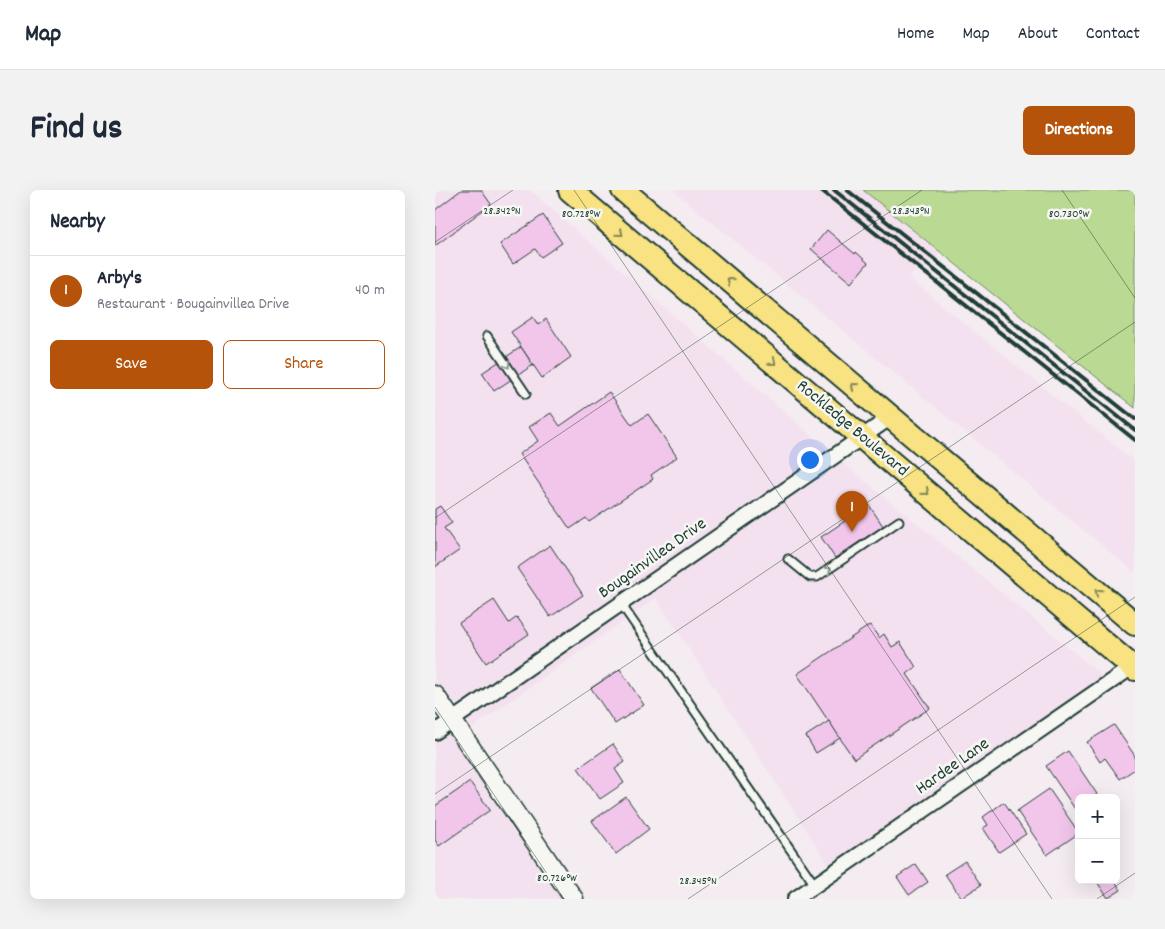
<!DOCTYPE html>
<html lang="en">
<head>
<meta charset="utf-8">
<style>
  :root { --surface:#fff; --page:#f2f2f3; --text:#1f2937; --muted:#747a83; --line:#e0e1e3; --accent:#b45309 }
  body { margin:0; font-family:Dekko,sans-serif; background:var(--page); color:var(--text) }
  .controls { position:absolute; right:15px; bottom:15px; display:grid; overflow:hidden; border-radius:8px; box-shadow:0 5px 20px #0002 }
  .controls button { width:45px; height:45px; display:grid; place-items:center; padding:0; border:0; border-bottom:1px solid var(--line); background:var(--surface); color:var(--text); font:25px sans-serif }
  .you { position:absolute; left:374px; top:269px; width:18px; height:18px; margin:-12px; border:4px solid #fff; border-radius:50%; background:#1a73e8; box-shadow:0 0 0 8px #1a73e833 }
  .badge { display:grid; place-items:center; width:32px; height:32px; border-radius:50%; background:var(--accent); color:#fff; font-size:16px; font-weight:700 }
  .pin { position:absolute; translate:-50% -41px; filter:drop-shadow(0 1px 2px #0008) }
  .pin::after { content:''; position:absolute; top:26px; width:18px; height:15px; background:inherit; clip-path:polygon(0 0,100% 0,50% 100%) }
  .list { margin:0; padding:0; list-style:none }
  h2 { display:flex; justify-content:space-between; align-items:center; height:65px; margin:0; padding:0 20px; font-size:21px }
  h2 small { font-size:16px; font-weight:400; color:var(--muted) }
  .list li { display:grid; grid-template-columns:32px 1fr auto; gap:15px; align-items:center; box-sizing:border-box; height:70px; padding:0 20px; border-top:1px solid var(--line) }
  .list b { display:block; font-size:19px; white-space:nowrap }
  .list p { margin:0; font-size:16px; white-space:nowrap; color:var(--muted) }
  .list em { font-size:16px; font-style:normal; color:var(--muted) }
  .actions { display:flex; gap:10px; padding:15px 20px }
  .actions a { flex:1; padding:11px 0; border:1px solid var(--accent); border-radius:8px; text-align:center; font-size:18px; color:var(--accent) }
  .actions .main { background:var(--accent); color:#fff }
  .map { position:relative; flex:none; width:700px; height:709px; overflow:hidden; border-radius:8px }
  header { display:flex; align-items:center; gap:30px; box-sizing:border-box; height:70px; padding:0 25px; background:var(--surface); border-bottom:1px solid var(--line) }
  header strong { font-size:24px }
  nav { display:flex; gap:28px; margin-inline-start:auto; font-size:18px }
  .intro { display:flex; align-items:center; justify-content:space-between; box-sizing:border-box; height:120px; padding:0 30px }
  h1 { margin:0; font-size:35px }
  .button { padding:12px 22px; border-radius:8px; background:var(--accent); color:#fff; font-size:18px; font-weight:700 }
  main { display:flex; gap:30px; padding:0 30px }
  aside { flex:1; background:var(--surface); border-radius:8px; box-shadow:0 5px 20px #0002 }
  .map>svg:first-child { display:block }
  .built { fill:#f4e1ef }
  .green { fill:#bad992; stroke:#6c8b63 }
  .building { fill:#f2c6eb; stroke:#1f3d34 }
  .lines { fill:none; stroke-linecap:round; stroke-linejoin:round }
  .service-casing { stroke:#1f3d34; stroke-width:11 }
  .minor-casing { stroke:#1f3d34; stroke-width:18 }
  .tertiary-casing { stroke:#1f3d34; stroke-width:21 }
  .primary-casing { stroke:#1f3d34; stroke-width:26 }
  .service { stroke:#f6f6f2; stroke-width:7 }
  .minor { stroke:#f6f6f2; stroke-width:14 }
  .tertiary { stroke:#f6f6f2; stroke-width:18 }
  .primary { stroke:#f8e281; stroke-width:22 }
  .rail { stroke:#1f3d34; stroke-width:4 }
  .oneway { stroke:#818757 }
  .oneway2 { stroke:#8a9a93 }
  .ticks { fill:none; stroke:#1f3d34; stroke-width:1; stroke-opacity:0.45 }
  .labels { text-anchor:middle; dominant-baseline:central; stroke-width:5; stroke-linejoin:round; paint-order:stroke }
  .street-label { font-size:18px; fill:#1f3d34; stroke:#f6f6f2 }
  .ticks-label { font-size:12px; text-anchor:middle; fill:#1f3d34; stroke:#f6f6f2; stroke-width:5; stroke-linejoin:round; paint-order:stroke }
</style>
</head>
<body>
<header>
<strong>Map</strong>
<nav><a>Home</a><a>Map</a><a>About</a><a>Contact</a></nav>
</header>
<div class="intro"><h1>Find us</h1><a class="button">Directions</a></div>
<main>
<aside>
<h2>Nearby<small></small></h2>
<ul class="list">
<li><span class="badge">1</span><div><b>Arby's</b><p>Restaurant · Bougainvillea Drive</p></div><em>40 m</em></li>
</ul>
<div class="actions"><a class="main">Save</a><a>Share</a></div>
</aside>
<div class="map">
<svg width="700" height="709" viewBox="0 0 700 709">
  <rect width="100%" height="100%" fill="#f5ecf1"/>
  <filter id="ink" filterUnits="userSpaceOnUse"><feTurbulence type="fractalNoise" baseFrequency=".02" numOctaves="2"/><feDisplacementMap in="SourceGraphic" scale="10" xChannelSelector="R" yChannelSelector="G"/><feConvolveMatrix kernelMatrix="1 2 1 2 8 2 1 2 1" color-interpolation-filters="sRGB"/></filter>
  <g filter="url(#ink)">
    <g class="built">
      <path d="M 0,0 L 95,0 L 394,261 L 18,520 L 0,493 Z"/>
      <path d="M 238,0 L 428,0 L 506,64 L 473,87 L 700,272 L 700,383 Z"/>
      <path d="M 407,272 L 669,487 L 384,683 L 394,675 L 221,408 L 33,541 L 28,533 Z"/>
      <path d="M 16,541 L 130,709 L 0,709 L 0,551 Z"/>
    </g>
    <path class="green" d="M 428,0 L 700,0 L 700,218 Z"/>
    <g class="building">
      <path d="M 26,0 L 46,0 L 56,14 L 0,56 L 0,20 Z"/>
      <path d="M 108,25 L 127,53 L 106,67 L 100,59 L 78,74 L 65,54 Z"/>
      <path d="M 392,40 L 420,64 L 421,62 L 433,73 L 416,93 L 376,59 Z"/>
      <path d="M 98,127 L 103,135 L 111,129 L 136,167 L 107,188 L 76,142 Z"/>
      <path d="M 86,157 L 98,175 L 59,201 L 47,183 Z"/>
      <path d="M 174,202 L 197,235 L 213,224 L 242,267 L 216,285 L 218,289 L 154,332 L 151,328 L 135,339 L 84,264 L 103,251 L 94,237 L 116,223 L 125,236 Z"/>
      <path d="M 434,315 L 448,336 L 400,368 L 386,347 Z"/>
      <path d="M 5,316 L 17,333 L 9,338 L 25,360 L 0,377 L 0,319 Z"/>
      <path d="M 115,355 L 148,405 L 115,427 L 82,378 Z"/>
      <path d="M 59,410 L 74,433 L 82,427 L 94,444 L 51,473 L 24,433 Z"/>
      <path d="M 435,435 L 444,448 L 449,444 L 457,457 L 465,452 L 481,477 L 472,484 L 495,518 L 419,569 L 362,484 Z"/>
      <path d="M 185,479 L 209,515 L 180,534 L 156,498 Z"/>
      <path d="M 394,531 L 405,548 L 381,563 L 371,546 Z"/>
      <path d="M 679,535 L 700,566 L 700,579 L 685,589 L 670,568 L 665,572 L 652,552 Z"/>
      <path d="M 178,554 L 190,572 L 180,579 L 189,593 L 165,609 L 143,578 Z"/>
      <path d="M 633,561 L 662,604 L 657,608 L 644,608 L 644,617 L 640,619 L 611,576 Z"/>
      <path d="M 35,592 L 55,620 L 4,656 L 0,650 L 0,616 Z"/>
      <path d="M 614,599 L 644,643 L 612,665 L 582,621 Z"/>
      <path d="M 191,607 L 214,639 L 181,664 L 157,631 Z"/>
      <path d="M 569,612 L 591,644 L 564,662 L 548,638 L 553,635 L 548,627 Z"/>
      <path d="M 530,671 L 546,695 L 526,708 L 510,684 Z"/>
      <path d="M 481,674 L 493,692 L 474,705 L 462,687 Z"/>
      <path d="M 664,690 L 679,690 L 686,700 L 673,708 L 662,692 Z"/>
    </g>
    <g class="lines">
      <defs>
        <g id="service">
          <path d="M 52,146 L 91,204"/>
          <path d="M 353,369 L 375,387 L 382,387 L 464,331"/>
          <path d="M 186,414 L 380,695"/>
        </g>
        <g id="minor">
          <path d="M 0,542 L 456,227"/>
          <path d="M 360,709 L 697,477"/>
        </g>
        <path id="tertiary" d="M 0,505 L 139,709"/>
        <g id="primary">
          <path d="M 135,0 L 700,479"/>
          <path d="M 188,0 L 700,434"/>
        </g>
      </defs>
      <use href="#service" class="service-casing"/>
      <use href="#minor" class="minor-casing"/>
      <use href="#tertiary" class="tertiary-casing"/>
      <use href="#primary" class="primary-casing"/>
      <use href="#service" class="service"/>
      <use href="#minor" class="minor"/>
      <use href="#tertiary" class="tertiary"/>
      <use href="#primary" class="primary"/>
      <g class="rail">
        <path d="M 386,0 L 700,250"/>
        <path d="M 399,0 L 700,240"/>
        <path d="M 412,0 L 700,229"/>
      </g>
    </g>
    <defs><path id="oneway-chevron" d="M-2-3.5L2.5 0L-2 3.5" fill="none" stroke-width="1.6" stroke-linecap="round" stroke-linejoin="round" transform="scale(1.25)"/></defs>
    <g class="oneway">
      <use href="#oneway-chevron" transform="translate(185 43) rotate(40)"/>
      <use href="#oneway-chevron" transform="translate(295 91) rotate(-140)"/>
      <use href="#oneway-chevron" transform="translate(338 172) rotate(40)"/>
      <use href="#oneway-chevron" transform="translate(419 196) rotate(-140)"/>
      <use href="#oneway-chevron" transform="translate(491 302) rotate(40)"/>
      <use href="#oneway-chevron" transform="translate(663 402) rotate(-140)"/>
    </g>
    <g class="oneway2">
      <use href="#oneway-chevron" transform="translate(72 175) rotate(56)"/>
      <use href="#oneway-chevron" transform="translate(393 380) rotate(-35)"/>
    </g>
  </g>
  <path class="ticks" d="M 139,0 L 617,709M 627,0 L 700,108M 0,52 L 78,0M 0,328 L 487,0M 0,517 L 129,709M 0,604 L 700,132M 253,709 L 700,407M 662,709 L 700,683"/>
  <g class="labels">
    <g class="street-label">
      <text transform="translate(417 239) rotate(40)">Rockledge Boulevard</text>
      <text transform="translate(218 369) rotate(-35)">Bougainvillea Drive</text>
      <text transform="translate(518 577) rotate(-35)">Hardee Lane</text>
    </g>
  </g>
  <g class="ticks-label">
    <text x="67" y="24">28.342°N</text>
    <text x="476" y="24">28.343°N</text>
    <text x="146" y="27">80.728°W</text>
    <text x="634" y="27">80.730°W</text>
    <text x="122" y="691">80.726°W</text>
    <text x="263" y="694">28.345°N</text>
  </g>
</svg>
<div class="controls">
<button>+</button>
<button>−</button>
</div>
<div class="you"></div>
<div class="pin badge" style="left:417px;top:342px">1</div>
</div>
</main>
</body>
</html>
